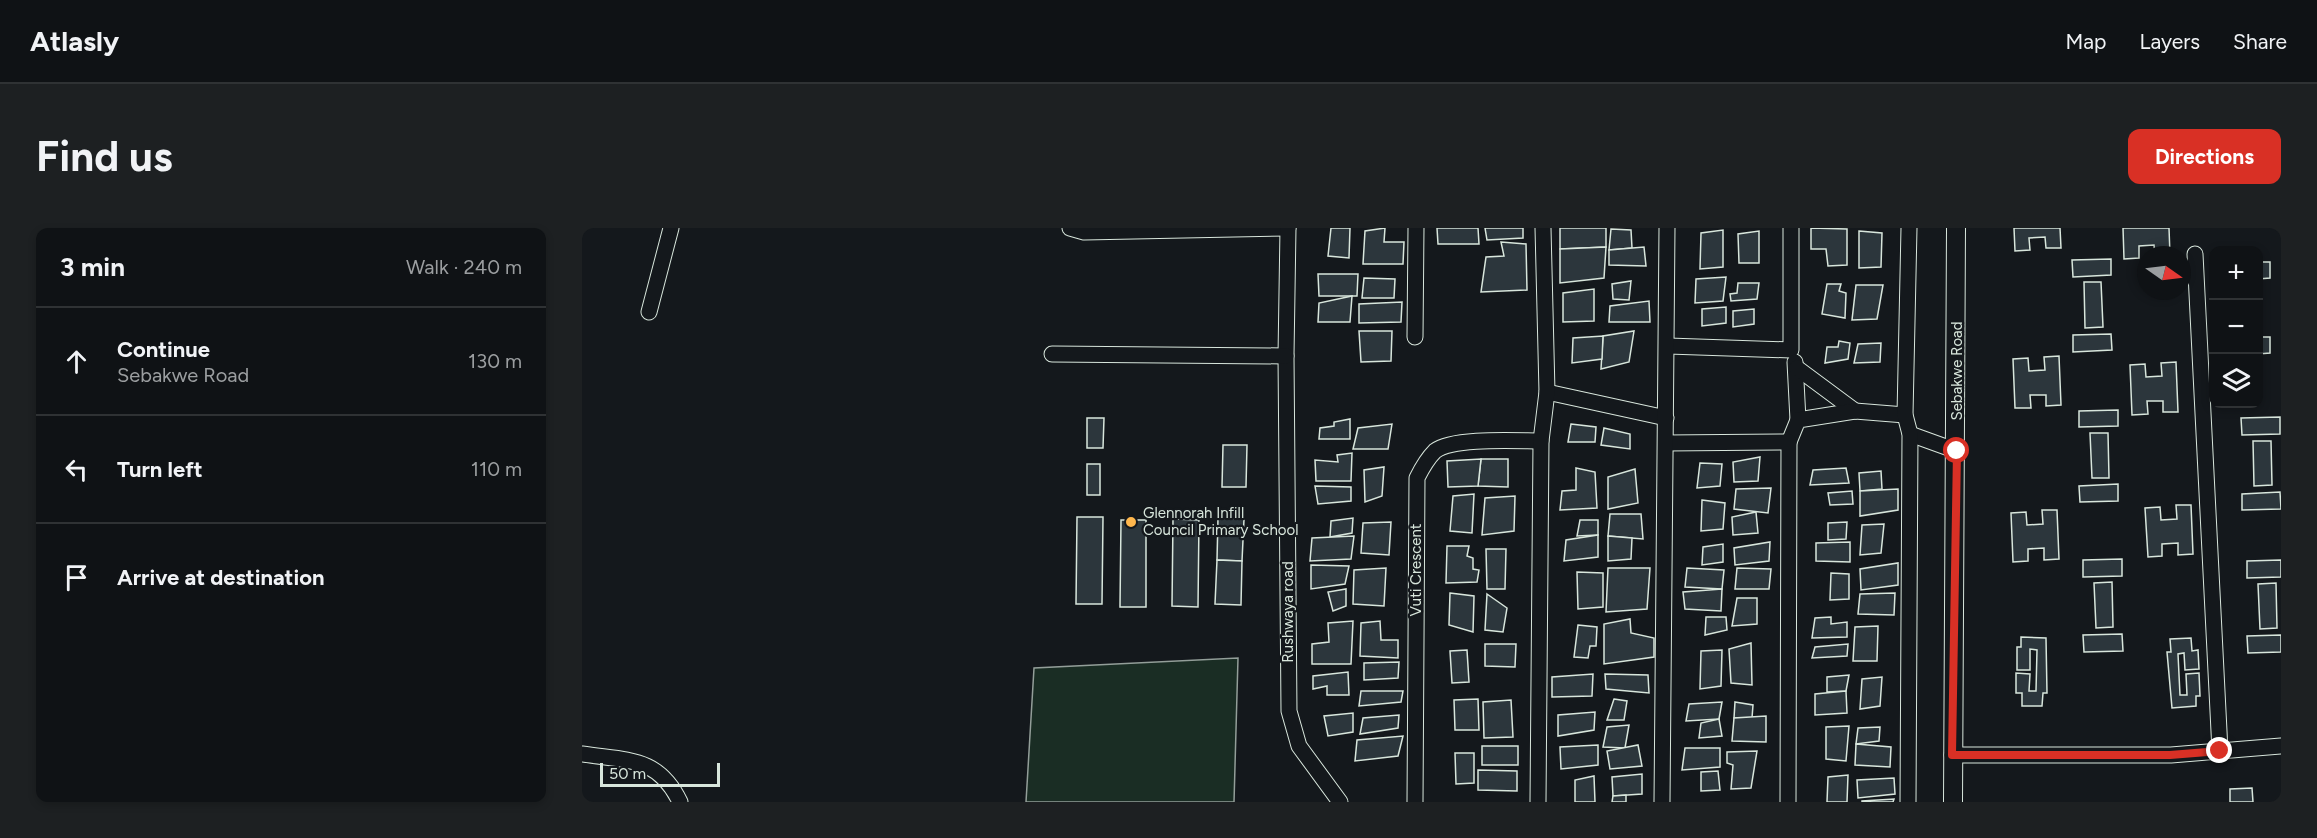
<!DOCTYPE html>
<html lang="en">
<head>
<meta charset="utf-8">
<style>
  :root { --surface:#0f1215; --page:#1d2022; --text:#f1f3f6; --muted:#9b9ea0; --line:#2f3234; --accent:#d93025 }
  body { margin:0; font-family:Figtree,sans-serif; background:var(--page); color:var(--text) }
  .controls { position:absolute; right:18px; top:18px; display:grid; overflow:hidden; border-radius:12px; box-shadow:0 3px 9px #0003 }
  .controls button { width:54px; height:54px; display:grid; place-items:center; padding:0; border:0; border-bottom:2px solid var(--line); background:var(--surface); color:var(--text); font:30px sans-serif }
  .compass { position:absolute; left:1555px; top:18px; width:54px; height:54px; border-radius:50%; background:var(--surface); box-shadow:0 3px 9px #0003; rotate:104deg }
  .scale { position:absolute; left:18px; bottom:15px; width:120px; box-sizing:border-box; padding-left:6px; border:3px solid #d8e6dc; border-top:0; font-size:16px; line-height:21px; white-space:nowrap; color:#d8e6dc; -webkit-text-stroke:4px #14181c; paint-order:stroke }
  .stop { position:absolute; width:18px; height:18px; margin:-14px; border:4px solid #d93025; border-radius:50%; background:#fff }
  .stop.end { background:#d93025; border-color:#fff; box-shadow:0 2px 6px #0008 }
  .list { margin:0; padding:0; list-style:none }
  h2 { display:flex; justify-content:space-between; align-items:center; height:78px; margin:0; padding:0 24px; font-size:26px }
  h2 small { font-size:20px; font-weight:400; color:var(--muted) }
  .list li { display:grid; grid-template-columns:39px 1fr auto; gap:18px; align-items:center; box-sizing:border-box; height:108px; padding:0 24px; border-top:2px solid var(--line) }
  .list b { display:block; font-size:22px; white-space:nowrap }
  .list p { margin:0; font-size:20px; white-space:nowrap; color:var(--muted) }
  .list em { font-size:20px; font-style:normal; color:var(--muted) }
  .icon { flex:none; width:33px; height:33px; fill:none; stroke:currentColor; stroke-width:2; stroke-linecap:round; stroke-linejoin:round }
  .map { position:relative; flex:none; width:1699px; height:574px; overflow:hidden; border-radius:12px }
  header { display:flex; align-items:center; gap:36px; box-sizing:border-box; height:84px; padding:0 30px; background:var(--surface); border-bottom:2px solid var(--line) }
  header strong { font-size:28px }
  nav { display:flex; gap:33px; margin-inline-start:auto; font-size:21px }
  .intro { display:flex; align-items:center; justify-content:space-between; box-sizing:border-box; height:144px; padding:0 36px }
  h1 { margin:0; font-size:42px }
  .button { padding:15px 27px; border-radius:12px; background:var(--accent); color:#fff; font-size:21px; font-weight:700 }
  main { display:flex; gap:36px; padding:0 36px }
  aside { flex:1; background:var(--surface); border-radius:12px; box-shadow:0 3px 9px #0003 }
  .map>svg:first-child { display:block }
  .green { fill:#1a2d24; stroke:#939e99; stroke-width:1.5 }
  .building { fill:#2c363c; stroke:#d8e6dc; stroke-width:1.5 }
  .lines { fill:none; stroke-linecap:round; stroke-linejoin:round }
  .minor-casing { stroke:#d8e6dc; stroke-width:17 }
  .tertiary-casing { stroke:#d8e6dc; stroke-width:20 }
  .minor { stroke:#14181c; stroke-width:15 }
  .tertiary { stroke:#14181c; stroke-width:18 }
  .route { stroke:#d93025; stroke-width:8 }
  .poi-dot { fill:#ffb74d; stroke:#14181c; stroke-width:2 }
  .labels { text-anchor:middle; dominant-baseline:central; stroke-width:4.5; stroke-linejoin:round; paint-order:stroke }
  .street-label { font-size:15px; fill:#d8e6dc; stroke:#14181c }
  .poi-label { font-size:15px; fill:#d8e6dc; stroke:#14181c; text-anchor:start }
</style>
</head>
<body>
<header>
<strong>Atlasly</strong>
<nav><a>Map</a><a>Layers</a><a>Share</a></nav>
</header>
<div class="intro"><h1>Find us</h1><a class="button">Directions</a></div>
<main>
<aside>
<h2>3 min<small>Walk · 240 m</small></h2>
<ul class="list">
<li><svg class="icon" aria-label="ahead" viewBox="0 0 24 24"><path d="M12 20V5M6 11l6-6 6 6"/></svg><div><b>Continue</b><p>Sebakwe Road</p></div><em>130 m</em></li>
<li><svg class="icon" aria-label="left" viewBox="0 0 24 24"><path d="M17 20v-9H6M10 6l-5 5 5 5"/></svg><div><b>Turn left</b></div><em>110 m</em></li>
<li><svg class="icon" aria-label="arrive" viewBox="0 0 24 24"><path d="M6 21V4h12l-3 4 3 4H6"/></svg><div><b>Arrive at destination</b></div></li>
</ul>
</aside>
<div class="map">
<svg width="1699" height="574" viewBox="0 0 1699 574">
  <rect width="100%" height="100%" fill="#14181c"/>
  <path class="green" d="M 656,430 L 652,574 L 444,574 L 452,440 Z"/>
  <g class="building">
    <path d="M 749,0 L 768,0 L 767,30 L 746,28 Z"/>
    <path d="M 803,0 L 802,14 L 822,14 L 821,36 L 781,36 L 783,3 Z"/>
    <path d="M 855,0 L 896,0 L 897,16 L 856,16 Z"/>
    <path d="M 903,0 L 941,0 L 941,10 L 905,12 Z"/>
    <path d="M 978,0 L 1024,0 L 1024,19 L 978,21 Z"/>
    <path d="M 1229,0 L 1265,1 L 1265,37 L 1246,38 L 1244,21 L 1229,21 Z"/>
    <path d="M 1432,0 L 1478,0 L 1479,20 L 1464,20 L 1463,9 L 1447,10 L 1448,22 L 1433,23 Z"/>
    <path d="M 1541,0 L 1587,0 L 1588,27 L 1573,27 L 1572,17 L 1557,18 L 1557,30 L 1542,31 Z"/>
    <path d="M 1029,1 L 1049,2 L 1050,20 L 1027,22 Z"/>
    <path d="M 1141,2 L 1141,39 L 1118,41 L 1119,5 Z"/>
    <path d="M 1177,3 L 1177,35 L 1157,35 L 1156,6 Z"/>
    <path d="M 1277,3 L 1300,5 L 1299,39 L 1277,40 Z"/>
    <path d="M 919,14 L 944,16 L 945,62 L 899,64 L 904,29 L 922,28 Z"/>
    <path d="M 1024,19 L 1022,50 L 978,55 L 978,21 Z"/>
    <path d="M 1062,19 L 1064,38 L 1027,37 L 1027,22 Z"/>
    <path d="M 1529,31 L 1529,47 L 1491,49 L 1490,32 Z"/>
    <path d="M 1676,34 L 1688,34 L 1688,50 L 1676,51 Z"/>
    <path d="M 736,46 L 776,46 L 775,68 L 737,68 Z"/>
    <path d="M 1144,49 L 1141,73 L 1113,75 L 1114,51 Z"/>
    <path d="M 782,50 L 813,51 L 812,70 L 780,70 Z"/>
    <path d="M 1049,53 L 1047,72 L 1031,71 L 1030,56 Z"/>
    <path d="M 1502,54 L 1519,54 L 1521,99 L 1503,100 Z"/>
    <path d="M 1156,55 L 1177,55 L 1175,71 L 1149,73 L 1148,66 L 1155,65 Z"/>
    <path d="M 1245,56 L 1259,56 L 1257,63 L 1264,65 L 1263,90 L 1240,86 Z"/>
    <path d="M 1274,57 L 1301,57 L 1295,91 L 1270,92 Z"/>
    <path d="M 1676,57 L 1679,102 L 1676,102 Z"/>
    <path d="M 1012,61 L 1012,93 L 981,94 L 981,65 Z"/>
    <path d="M 770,68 L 768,94 L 736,94 L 737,75 Z"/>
    <path d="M 1067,73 L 1068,94 L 1027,94 L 1028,78 Z"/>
    <path d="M 820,74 L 819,94 L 777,95 L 777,76 Z"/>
    <path d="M 1144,79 L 1144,95 L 1120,98 L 1120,81 Z"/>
    <path d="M 1172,81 L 1172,96 L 1151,99 L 1151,83 Z"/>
    <path d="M 777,103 L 810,103 L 809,133 L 779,134 Z"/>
    <path d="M 1052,103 L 1047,134 L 1019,141 L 1021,108 Z"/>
    <path d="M 1529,106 L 1530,122 L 1491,124 L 1491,107 Z"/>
    <path d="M 1021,108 L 1020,131 L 990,135 L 991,110 Z"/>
    <path d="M 1676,109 L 1688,109 L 1688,125 L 1676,126 Z"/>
    <path d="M 1257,113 L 1268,115 L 1266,131 L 1243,135 L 1245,119 L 1256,119 Z"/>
    <path d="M 1299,115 L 1298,134 L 1272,135 L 1276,116 Z"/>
    <path d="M 1477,128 L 1479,177 L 1464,178 L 1464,167 L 1448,167 L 1449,180 L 1433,180 L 1431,131 L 1446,130 L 1447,143 L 1463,142 L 1462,129 Z"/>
    <path d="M 1594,134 L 1596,184 L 1581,184 L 1581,173 L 1565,173 L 1566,186 L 1550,187 L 1548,137 L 1563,136 L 1564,149 L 1580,148 L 1579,135 Z"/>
    <path d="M 1536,182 L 1536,198 L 1497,199 L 1497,183 Z"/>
    <path d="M 1698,189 L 1698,206 L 1660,207 L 1659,190 Z"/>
    <path d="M 505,190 L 522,190 L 521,220 L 505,220 Z"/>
    <path d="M 768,191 L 768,211 L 737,211 L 738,200 L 752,198 L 752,194 Z"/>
    <path d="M 810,196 L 806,221 L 771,221 L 776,200 Z"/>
    <path d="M 989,196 L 1014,199 L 1013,214 L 986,214 Z"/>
    <path d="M 1022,200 L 1048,206 L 1048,221 L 1019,217 Z"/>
    <path d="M 1508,205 L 1526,205 L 1527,250 L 1510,250 Z"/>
    <path d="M 1671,213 L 1689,213 L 1690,257 L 1672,258 Z"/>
    <path d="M 641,217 L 665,217 L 664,259 L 640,259 Z"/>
    <path d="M 770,225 L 769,253 L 734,253 L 733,232 L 756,234 L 755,227 Z"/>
    <path d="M 1178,229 L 1176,253 L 1152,254 L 1151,234 Z"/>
    <path d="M 899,231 L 926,231 L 926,259 L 896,258 Z"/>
    <path d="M 899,231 L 896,258 L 866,259 L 865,233 Z"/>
    <path d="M 1118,235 L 1140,236 L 1138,258 L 1115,260 Z"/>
    <rect x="505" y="236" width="13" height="31"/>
    <path d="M 802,239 L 800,268 L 783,274 L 782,242 Z"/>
    <path d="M 994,240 L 1013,244 L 1015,280 L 978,282 L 980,263 L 994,262 Z"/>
    <path d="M 1264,240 L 1267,255 L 1228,257 L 1231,242 Z"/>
    <path d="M 1053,241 L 1056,275 L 1026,281 L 1026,249 Z"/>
    <path d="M 1299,243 L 1300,261 L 1278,263 L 1277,245 Z"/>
    <path d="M 1536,256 L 1536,273 L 1498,274 L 1497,258 Z"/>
    <path d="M 733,258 L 769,259 L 769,273 L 736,276 Z"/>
    <path d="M 1189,260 L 1186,285 L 1152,281 L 1154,261 Z"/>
    <path d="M 1316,261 L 1316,282 L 1278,288 L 1278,263 Z"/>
    <path d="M 1270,263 L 1271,276 L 1248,277 L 1246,265 Z"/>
    <path d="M 1698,264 L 1699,281 L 1660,282 L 1660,266 Z"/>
    <path d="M 892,266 L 890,305 L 868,303 L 871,268 Z"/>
    <path d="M 933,268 L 932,303 L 900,307 L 903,270 Z"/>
    <path d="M 1120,272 L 1143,275 L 1141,301 L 1119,303 Z"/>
    <path d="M 1594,277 L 1609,277 L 1611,326 L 1596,327 L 1596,315 L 1580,316 L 1580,328 L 1566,329 L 1563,280 L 1578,279 L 1579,292 L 1595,291 Z"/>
    <path d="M 1460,282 L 1475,282 L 1477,331 L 1462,332 L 1462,320 L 1446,321 L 1446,333 L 1431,334 L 1429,285 L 1444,284 L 1445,297 L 1461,296 Z"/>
    <path d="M 1174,284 L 1176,305 L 1151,307 L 1150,289 Z"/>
    <path d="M 1028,286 L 1059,286 L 1061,311 L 1026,308 Z"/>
    <path d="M 495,289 L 521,289 L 520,376 L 494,376 Z"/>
    <path d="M 636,290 L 662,291 L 660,333 L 635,332 Z"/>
    <path d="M 771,290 L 770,305 L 748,309 L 749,293 Z"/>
    <path d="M 591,291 L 617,292 L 616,379 L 590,378 Z"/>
    <path d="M 539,292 L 564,292 L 564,379 L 538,379 Z"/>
    <path d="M 998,292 L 1016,292 L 1016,307 L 995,308 Z"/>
    <path d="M 809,294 L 807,327 L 779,325 L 781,295 Z"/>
    <path d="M 1265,294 L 1264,311 L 1246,312 L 1246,295 Z"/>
    <path d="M 1302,296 L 1299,325 L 1278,327 L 1280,297 Z"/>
    <path d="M 1016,307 L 1016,329 L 982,333 L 984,312 Z"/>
    <path d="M 772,308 L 769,331 L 728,333 L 730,310 Z"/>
    <path d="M 1026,308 L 1050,310 L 1049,331 L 1026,333 Z"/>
    <path d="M 1188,314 L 1187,333 L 1153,337 L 1152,320 Z"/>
    <path d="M 1268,314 L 1268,334 L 1234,333 L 1234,315 Z"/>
    <path d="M 1141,316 L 1141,334 L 1120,337 L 1121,319 Z"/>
    <path d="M 865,318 L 887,318 L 885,328 L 891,330 L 891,341 L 897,342 L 895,354 L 864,355 Z"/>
    <path d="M 904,321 L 924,321 L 923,361 L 905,361 Z"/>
    <path d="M 1540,331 L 1540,348 L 1501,349 L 1501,332 Z"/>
    <path d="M 635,332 L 660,333 L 659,377 L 633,376 Z"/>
    <path d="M 1699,332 L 1699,349 L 1665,350 L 1665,333 Z"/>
    <path d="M 1316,335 L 1316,357 L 1279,362 L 1278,341 Z"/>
    <path d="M 729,337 L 767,338 L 763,356 L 729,361 Z"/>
    <path d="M 804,340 L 802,378 L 771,376 L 772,342 Z"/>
    <path d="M 1026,340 L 1068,340 L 1065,381 L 1024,384 Z"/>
    <path d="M 1105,340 L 1142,342 L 1140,361 L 1103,359 Z"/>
    <path d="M 1155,340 L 1189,341 L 1187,361 L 1153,361 Z"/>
    <path d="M 995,344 L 1021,345 L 1021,379 L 996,381 Z"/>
    <path d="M 1249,345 L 1267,346 L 1267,371 L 1248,372 Z"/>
    <path d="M 1530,354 L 1531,399 L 1514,400 L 1512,355 Z"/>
    <path d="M 1694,355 L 1695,400 L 1678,401 L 1676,356 Z"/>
    <path d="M 764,361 L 764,378 L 751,383 L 746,364 Z"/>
    <path d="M 1140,361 L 1139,383 L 1103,381 L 1101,364 Z"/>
    <path d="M 868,365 L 892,368 L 891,404 L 867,397 Z"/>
    <path d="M 1313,365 L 1312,387 L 1276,386 L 1278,366 Z"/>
    <path d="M 905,366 L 925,380 L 921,404 L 903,402 Z"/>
    <path d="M 1155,370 L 1175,370 L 1175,396 L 1150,398 Z"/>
    <path d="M 1124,389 L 1144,389 L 1145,402 L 1123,407 Z"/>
    <path d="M 1249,389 L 1249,396 L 1265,394 L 1265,409 L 1230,410 L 1233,390 Z"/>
    <path d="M 1048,391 L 1049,405 L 1072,410 L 1072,429 L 1022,436 L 1022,396 Z"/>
    <path d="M 771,393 L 769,436 L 730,436 L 730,416 L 747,414 L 746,395 Z"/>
    <path d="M 798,393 L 799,412 L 816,412 L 816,430 L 778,428 L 779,395 Z"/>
    <path d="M 996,397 L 1015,399 L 1014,418 L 1008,418 L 1006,430 L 992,429 Z"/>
    <path d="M 1296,398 L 1295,433 L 1271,433 L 1273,399 Z"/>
    <path d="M 1540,406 L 1541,423 L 1502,424 L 1501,407 Z"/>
    <path d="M 1699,407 L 1699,424 L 1666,425 L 1665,408 Z"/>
    <path d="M 1439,409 L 1464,410 L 1465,465 L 1461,465 L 1460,478 L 1440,478 L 1440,465 L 1434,465 L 1434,445 L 1448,446 L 1447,463 L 1454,463 L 1455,422 L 1448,421 L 1448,442 L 1435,442 L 1435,419 L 1439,419 Z"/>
    <path d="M 1609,410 L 1610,423 L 1616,422 L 1617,441 L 1603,442 L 1602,425 L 1596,426 L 1598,467 L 1605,467 L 1604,446 L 1617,445 L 1618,468 L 1614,468 L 1614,478 L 1590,480 L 1585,424 L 1589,424 L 1588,411 Z"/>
    <path d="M 1169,415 L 1170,457 L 1149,455 L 1147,421 Z"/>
    <path d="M 903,416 L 934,416 L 933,439 L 903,438 Z"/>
    <path d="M 1266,416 L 1265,428 L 1230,430 L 1233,419 Z"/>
    <path d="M 885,422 L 887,454 L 870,455 L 868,423 Z"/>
    <path d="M 1140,422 L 1139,458 L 1118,461 L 1119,423 Z"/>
    <path d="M 817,434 L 816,450 L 782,452 L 782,435 Z"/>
    <path d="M 766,444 L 767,467 L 745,467 L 745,458 L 731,461 L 731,448 Z"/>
    <path d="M 1011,446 L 1010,468 L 970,469 L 970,449 Z"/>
    <path d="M 1023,446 L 1066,447 L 1067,465 L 1024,461 Z"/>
    <path d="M 1267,447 L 1264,463 L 1245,464 L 1245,449 Z"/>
    <path d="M 1300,449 L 1298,478 L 1278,481 L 1280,451 Z"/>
    <path d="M 779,463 L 821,463 L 819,474 L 777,478 Z"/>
    <path d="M 1264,463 L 1265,485 L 1233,487 L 1233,466 Z"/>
    <path d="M 896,471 L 897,502 L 873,502 L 872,472 Z"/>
    <path d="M 1032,471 L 1045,473 L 1042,492 L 1025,492 Z"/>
    <path d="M 929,472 L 931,509 L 902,510 L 901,474 Z"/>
    <path d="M 1140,474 L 1137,491 L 1104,493 L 1107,476 Z"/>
    <path d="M 1153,474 L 1171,477 L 1170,490 L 1152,490 Z"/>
    <path d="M 1013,484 L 1012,502 L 976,508 L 976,487 Z"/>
    <path d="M 771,485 L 771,504 L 746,508 L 742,488 Z"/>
    <path d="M 817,487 L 816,500 L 778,506 L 781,490 Z"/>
    <path d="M 1184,488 L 1184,514 L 1150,513 L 1152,490 Z"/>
    <path d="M 1137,491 L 1140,508 L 1117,510 L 1119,495 Z"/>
    <path d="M 1047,497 L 1043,520 L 1021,519 L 1025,499 Z"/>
    <path d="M 1267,498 L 1264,533 L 1244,531 L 1244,499 Z"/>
    <path d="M 1298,499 L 1297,513 L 1274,516 L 1276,500 Z"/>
    <path d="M 821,508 L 816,528 L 773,533 L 775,512 Z"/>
    <path d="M 1274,516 L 1309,519 L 1308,539 L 1273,537 Z"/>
    <path d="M 1016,517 L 1016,537 L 979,541 L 978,519 Z"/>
    <path d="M 1056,517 L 1060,538 L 1028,541 L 1025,523 Z"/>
    <rect x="900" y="518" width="36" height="19"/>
    <path d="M 1103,520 L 1138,520 L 1138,539 L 1100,542 Z"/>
    <path d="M 1175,523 L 1169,560 L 1149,561 L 1151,537 L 1145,535 L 1145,524 Z"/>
    <path d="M 873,525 L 892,525 L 892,555 L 874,556 Z"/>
    <path d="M 896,542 L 935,543 L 935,563 L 896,562 Z"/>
    <path d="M 1136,543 L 1138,562 L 1119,563 L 1119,544 Z"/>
    <path d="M 1060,546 L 1060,566 L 1031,568 L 1030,549 Z"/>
    <path d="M 1266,547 L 1265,574 L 1245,574 L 1246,549 Z"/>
    <path d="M 1012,548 L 1013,574 L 993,574 L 993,552 Z"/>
    <path d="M 1312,550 L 1313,566 L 1276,570 L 1275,552 Z"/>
    <path d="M 1670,560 L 1671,574 L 1648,574 L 1648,561 Z"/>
    <path d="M 1044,567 L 1044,574 L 1030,574 L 1031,568 Z"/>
    <path d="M 1312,571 L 1311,574 L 1280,574 L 1280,573 Z"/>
  </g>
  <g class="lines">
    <defs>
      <g id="minor">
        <path d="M 488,0 L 502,4 L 706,0"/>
        <path d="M 706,0 L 704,128 L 707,483 L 717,518 L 758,574"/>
        <path d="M 1613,26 L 1638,523"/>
        <path d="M 67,84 L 89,0"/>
        <path d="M 833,109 L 834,0"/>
        <path d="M 1086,118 L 1209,122 L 1209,0"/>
        <path d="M 470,126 L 704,128"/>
        <path d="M 1213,134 L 1216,192"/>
        <path d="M 1215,140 L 1273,183"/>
        <path d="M 965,164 L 1084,190"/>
        <path d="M 1328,206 L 1375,223"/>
        <path d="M 1207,214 L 1216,192 L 1273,183 L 1323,187"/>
        <path d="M 1084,215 L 1207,214 L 1206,574"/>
        <path d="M 0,526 C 45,533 76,528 98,574"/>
        <path d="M 1370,527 L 1589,527 L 1699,518"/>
        <path d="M 833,574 L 835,250 C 840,240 845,231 853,223 C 871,209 936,213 959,213"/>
        <path d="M 956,574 L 959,213 L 965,164 L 961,0"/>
        <path d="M 1080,574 L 1085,0"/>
        <path d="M 1326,574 L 1328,206 L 1323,187 L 1327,0"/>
      </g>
      <path id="tertiary" d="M 1371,574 L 1374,0"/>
    </defs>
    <use href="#minor" class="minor-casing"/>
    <use href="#tertiary" class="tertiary-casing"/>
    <use href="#minor" class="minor"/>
    <use href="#tertiary" class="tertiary"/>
  </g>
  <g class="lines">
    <path class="route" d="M 1375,223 L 1370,527 L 1588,527 L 1638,523"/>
  </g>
  <circle class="poi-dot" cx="549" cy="294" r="6"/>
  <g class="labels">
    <g class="street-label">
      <text transform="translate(1375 143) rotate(-90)">Sebakwe Road</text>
      <text transform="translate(834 342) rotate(-90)">Vuti Crescent</text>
      <text transform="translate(706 384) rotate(-90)">Rushwaya road</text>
    </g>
    <g class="poi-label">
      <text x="561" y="285">Glennorah Infill<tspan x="561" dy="17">Council Primary School</tspan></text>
    </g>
  </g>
</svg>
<div class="controls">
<button>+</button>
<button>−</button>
<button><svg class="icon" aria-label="layers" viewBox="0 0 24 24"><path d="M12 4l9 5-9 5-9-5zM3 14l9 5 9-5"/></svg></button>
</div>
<svg class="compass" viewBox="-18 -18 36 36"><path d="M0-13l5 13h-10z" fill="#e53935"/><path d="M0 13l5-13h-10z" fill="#9b9ea0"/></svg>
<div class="scale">50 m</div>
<div class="stop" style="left:1375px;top:223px"></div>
<div class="stop end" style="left:1638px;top:523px"></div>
</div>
</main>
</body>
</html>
